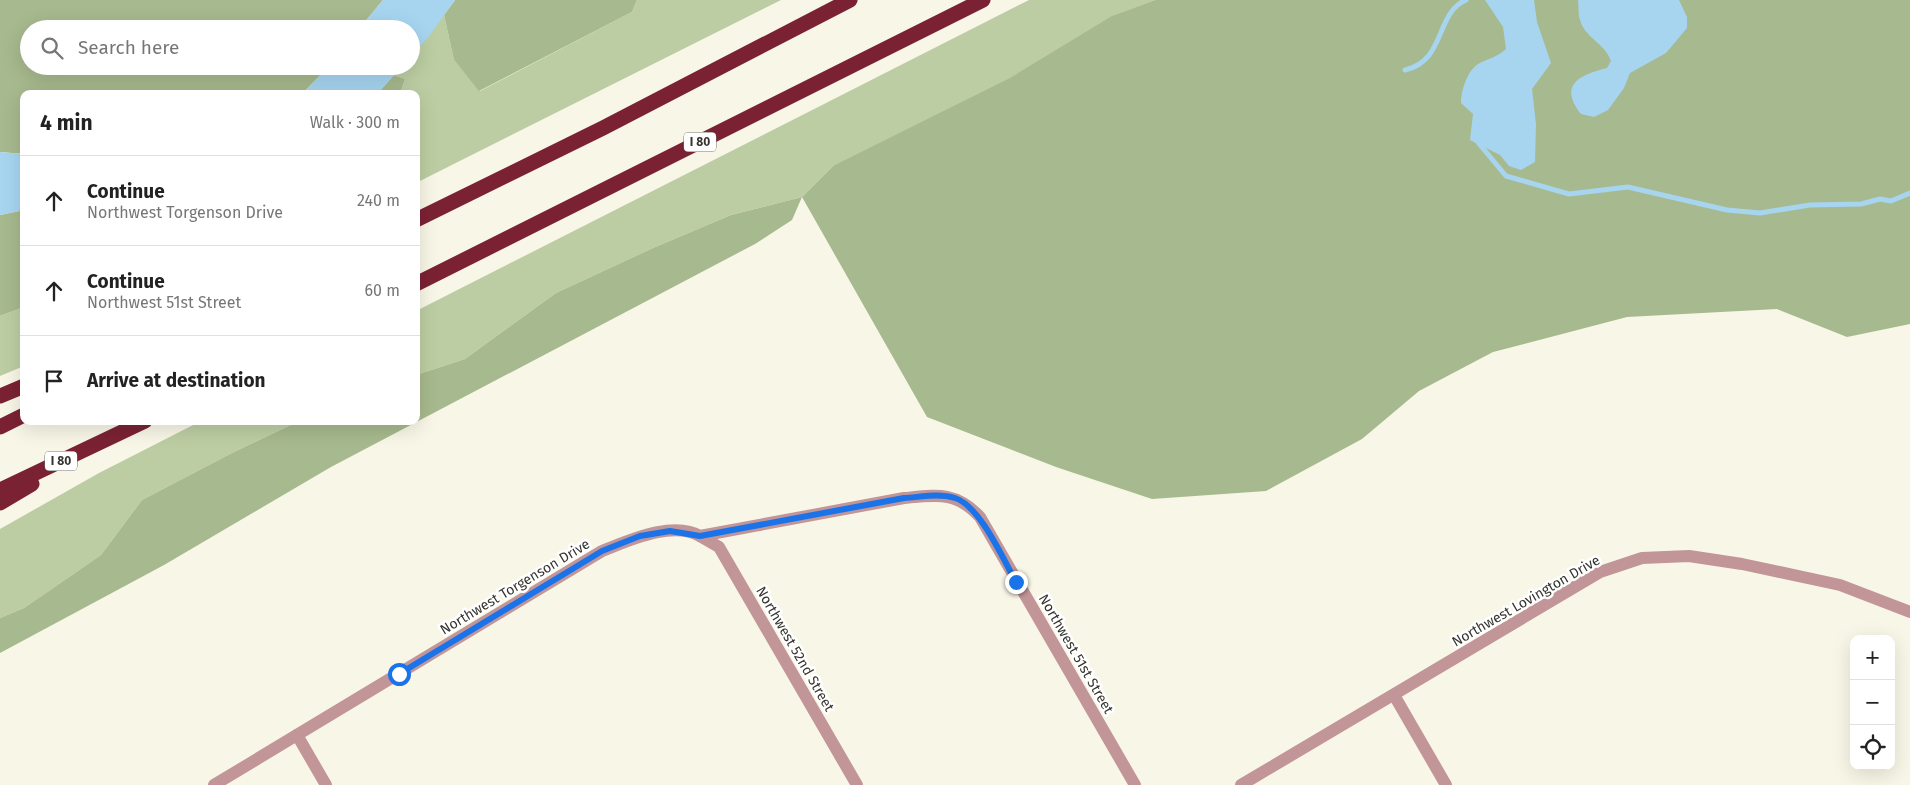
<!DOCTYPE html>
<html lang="en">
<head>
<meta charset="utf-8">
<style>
  :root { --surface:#fff; --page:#f2f2f2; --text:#222; --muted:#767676; --line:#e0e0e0 }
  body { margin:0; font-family:"Fira Sans",sans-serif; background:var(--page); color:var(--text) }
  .controls { position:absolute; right:15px; bottom:15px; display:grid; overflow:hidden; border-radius:10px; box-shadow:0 5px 20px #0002 }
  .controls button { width:45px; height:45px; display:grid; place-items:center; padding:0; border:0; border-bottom:1px solid var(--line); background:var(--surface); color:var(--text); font:25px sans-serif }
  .stop { position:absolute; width:15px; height:15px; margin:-11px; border:4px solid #1a73e8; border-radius:50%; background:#fff }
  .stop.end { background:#1a73e8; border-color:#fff; box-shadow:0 1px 5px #0008 }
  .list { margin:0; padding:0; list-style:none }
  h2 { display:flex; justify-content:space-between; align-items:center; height:65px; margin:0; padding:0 20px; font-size:21px }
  h2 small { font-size:16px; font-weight:400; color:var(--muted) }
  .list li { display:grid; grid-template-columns:32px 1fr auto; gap:15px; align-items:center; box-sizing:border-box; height:90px; padding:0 20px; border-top:1px solid var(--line) }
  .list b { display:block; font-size:19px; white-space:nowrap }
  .list p { margin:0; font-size:16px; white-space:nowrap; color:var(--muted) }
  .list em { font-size:16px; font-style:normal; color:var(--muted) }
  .icon { flex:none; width:28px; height:28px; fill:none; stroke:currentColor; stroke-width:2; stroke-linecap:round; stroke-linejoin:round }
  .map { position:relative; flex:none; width:1910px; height:785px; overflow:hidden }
  .search { position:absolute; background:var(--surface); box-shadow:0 5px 20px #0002; left:20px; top:20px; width:400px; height:55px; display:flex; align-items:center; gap:12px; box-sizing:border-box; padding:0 18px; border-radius:28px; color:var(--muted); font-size:19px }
  .panel { position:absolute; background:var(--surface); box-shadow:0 5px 20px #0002; left:20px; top:90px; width:400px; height:335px; border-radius:10px }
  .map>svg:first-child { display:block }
  .green { fill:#bccda3 }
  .forest { fill:#a7b98e }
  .water { fill:#a7d5f0 }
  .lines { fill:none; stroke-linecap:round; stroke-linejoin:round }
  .stream { stroke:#a7d5f0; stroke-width:5 }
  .minor { stroke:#c29598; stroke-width:12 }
  .highway { stroke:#7a2233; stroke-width:15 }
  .route { stroke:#1a73e8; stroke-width:6 }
  .labels { text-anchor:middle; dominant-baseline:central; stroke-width:5; stroke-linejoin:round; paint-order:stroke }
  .shield { fill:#fff; stroke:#72716d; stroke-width:1 }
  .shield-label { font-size:12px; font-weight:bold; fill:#35342e }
  .street-label { font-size:14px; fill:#35342e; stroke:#fff }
</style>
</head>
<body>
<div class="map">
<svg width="1910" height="785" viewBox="0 0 1910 785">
  <rect width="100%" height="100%" fill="#f8f6e6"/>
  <g class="green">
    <path d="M 637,0 L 781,0 L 416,183 L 416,94 L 400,94 L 405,79 L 394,75 L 402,66 L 411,66 L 411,56 L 444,15 L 454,60 L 480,91 L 632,12 Z"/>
    <path d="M 1029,0 L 1155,0 L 1113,16 L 1256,111 L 833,166 L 802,197 L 731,215 L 653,248 L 556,293 L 465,359 L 416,375 L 416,311 Z"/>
    <path d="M 24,307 L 24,366 L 0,376 L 0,316 Z"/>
    <path d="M 201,421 L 299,421 L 232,453 L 142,500 L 101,555 L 24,608 L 0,618 L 0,529 L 99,473 Z"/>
  </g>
  <g class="forest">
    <path d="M 0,0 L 383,0 L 359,29 L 29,29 L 29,66 L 329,66 L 302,94 L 24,94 L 24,154 L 0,152 Z"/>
    <path d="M 455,0 L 637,0 L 632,12 L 479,91 L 454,60 L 444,15 Z"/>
    <path d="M 1155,0 L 1910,0 L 1910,324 L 1847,337 L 1777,309 L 1627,317 L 1493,352 L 1419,391 L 1362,439 L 1266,491 L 1152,499 L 1056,467 L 927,417 L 802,197 L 792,220 L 755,244 L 331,467 L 164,565 L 0,653 L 0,618 L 24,608 L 101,555 L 142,500 L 232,453 L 299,421 L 416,421 L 416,375 L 465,359 L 556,293 L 653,248 L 731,215 L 802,197 L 833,166 L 1010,78 L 1112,16 Z"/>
    <path d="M 394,75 L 405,79 L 400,94 L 377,94 Z"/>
    <path d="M 24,210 L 24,307 L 0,316 L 0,215 Z"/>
  </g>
  <g class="water">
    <path d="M 383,0 L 455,0 L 429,36 L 411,56 L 411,29 L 359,29 Z"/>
    <path d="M 1485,0 L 1534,0 L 1537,22 L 1551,63 L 1532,89 L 1536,124 L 1535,162 L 1521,170 L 1509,166 L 1500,155 L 1470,140 L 1473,114 L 1461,103 C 1461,91 1467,71 1478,64 C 1489,58 1496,58 1506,49 L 1503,27 Z"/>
    <path d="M 1578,0 L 1679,0 L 1687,17 L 1687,28 L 1666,53 L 1630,73 L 1624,88 L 1608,110 L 1594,117 L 1581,114 C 1558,84 1580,75 1607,68 L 1611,61 C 1605,43 1585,38 1580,20 C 1578,14 1579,7 1578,0 Z"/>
    <path d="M 329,66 L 402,66 L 377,94 L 302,94 Z"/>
    <path d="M 0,152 L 24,154 L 24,210 L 0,215 Z"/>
  </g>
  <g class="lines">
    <g class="stream">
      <path d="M 1405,70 C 1446,61 1435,13 1466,0"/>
      <path d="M 1476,140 L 1506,176 L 1569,194 L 1628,187 L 1727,210 L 1760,213 L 1810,205 L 1861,204 L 1880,199 L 1891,201 L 1910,193"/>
    </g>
    <g class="minor">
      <path d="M 700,536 L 719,547 L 857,785"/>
      <path d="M 1394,695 L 1446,785"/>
      <path d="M 297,735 L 326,785"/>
      <path d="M 214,785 L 602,551 C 628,541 673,520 700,536 L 904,498 C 937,495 956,491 980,517 L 1135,785"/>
      <path d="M 1241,785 L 1600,572 L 1642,558 L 1689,556 L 1742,564 L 1840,585 L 1910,612"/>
    </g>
    <g class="highway">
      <path d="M 416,220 L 603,128 L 850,0"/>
      <path d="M 416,284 L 983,0"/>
      <path d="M 0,396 L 24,386"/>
      <path d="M 0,427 L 24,415"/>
      <path d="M 0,490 L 145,421"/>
      <path d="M 0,503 L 32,484"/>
    </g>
  </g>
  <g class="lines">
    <path class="route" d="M 399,674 L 602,551 L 640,536 L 670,531 L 700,536 L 904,498 C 921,497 939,493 955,498 C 980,506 1003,559 1016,582"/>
  </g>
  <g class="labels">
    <g class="shield">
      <rect x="684" y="132.5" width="32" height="19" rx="4"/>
      <rect x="45" y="451.5" width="32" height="19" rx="4"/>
    </g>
    <g class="shield-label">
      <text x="700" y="142">I 80</text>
      <text x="61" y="461">I 80</text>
    </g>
    <g class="street-label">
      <text transform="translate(515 587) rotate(-31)">Northwest Torgenson Drive</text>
      <text transform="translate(1526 601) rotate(-30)">Northwest Lovington Drive</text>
      <text transform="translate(795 649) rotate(60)">Northwest 52nd Street</text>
      <text transform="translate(1076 654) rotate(60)">Northwest 51st Street</text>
    </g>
  </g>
</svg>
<div class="controls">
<button>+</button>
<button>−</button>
<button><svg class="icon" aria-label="locate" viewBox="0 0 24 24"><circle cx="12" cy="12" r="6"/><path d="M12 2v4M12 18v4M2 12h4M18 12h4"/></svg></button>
</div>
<div class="stop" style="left:399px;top:674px"></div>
<div class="stop end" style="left:1016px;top:582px"></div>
<div class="search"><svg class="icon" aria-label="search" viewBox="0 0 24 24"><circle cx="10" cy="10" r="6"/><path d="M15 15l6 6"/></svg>Search here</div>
<section class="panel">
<h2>4 min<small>Walk · 300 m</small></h2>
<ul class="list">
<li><svg class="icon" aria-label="ahead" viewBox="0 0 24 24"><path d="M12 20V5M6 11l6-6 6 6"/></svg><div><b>Continue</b><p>Northwest Torgenson Drive</p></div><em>240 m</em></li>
<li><svg class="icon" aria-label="ahead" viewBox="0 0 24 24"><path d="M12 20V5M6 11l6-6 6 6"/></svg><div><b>Continue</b><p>Northwest 51st Street</p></div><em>60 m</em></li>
<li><svg class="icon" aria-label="arrive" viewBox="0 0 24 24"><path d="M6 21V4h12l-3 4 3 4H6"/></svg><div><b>Arrive at destination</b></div></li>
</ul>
</section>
</div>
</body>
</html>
